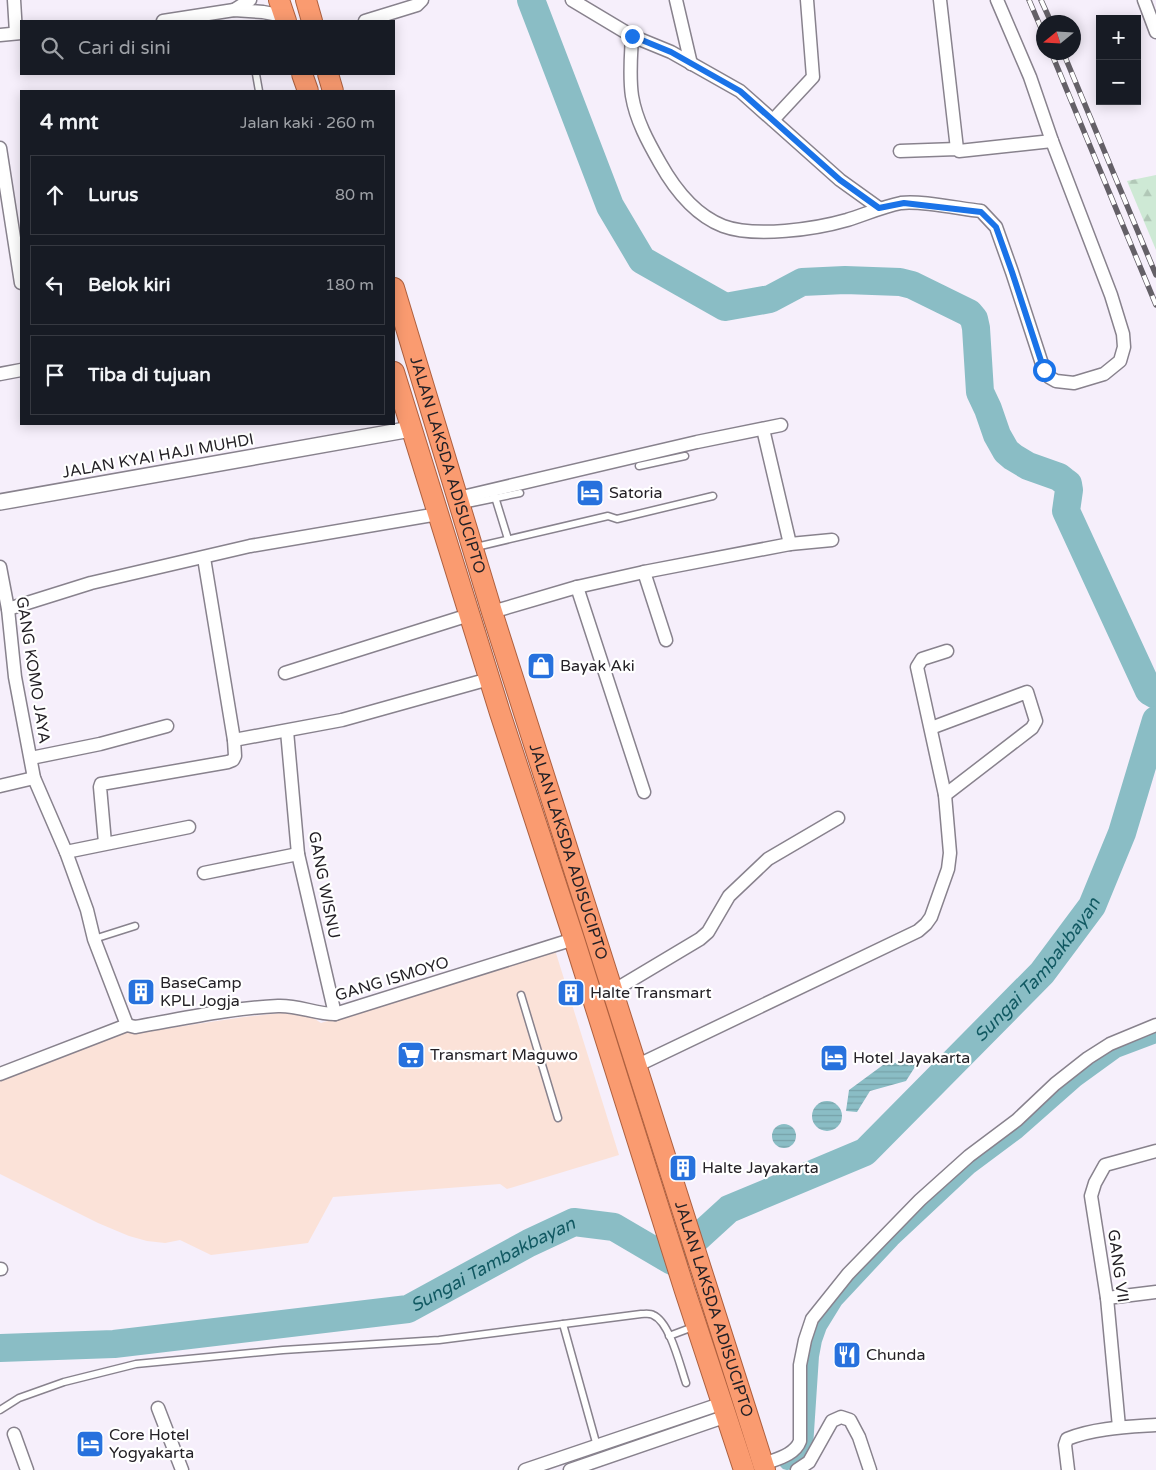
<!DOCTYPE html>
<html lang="id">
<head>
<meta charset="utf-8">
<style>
  :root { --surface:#171b24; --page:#20242c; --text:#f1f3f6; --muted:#9ea1a6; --line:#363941 }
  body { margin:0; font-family:"Varela Round",sans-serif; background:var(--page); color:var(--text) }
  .controls { position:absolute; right:15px; top:15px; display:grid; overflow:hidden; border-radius:0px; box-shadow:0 2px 12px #0003 }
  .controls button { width:45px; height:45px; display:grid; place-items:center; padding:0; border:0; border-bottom:1px solid var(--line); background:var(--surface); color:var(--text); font:25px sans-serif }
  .compass { position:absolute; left:1036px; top:15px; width:45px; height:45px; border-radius:50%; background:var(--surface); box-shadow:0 2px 12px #0003; rotate:252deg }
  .stop { position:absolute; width:15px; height:15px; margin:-11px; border:4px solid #1a73e8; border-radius:50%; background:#fff }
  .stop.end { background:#1a73e8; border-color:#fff; box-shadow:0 1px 5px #0008 }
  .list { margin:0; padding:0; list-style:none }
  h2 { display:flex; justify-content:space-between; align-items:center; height:65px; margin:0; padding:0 20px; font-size:21px }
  h2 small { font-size:16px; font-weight:400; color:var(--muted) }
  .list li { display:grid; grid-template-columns:32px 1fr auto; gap:15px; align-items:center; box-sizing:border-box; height:80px; margin:0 10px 10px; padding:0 10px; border:1px solid var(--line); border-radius:0px }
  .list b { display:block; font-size:19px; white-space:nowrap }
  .list em { font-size:16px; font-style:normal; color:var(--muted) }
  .icon { flex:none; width:28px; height:28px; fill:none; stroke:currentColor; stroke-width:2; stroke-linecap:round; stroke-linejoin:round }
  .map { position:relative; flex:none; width:1156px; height:1470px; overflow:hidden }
  .search { position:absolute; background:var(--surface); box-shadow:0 2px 12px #0003; left:20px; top:20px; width:375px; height:55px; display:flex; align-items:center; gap:12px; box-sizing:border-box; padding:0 18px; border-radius:0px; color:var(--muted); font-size:19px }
  .panel { position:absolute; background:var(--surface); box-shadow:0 2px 12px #0003; left:20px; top:90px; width:375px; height:335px; border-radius:0px }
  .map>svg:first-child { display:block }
  .commercial { fill:#fbe2d8 }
  .forest { fill:url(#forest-firs) }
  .water { fill:url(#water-rules) }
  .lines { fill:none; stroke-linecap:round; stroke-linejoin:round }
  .canal { stroke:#8abdc5; stroke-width:16 }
  .river { stroke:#8abdc5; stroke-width:28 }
  .service-casing { stroke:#88828d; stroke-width:9 }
  .minor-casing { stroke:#88828d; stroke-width:15 }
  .tertiary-casing { stroke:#88828d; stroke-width:18 }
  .trunk-casing { stroke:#ae603f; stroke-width:22 }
  .service { stroke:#fff; stroke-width:6 }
  .minor { stroke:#fff; stroke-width:12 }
  .tertiary { stroke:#fff; stroke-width:15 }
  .trunk { stroke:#fa9b70; stroke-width:20 }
  .rail-casing { stroke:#646067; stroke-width:5.5 }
  .rail { stroke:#fff; stroke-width:4; stroke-dasharray:11; stroke-linecap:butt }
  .route { stroke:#1a73e8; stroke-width:6 }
  .labels { text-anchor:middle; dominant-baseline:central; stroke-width:4.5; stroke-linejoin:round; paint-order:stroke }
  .street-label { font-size:16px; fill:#242126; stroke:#fff }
  .poi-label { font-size:16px; fill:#242126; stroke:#fff; text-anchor:start }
  .water-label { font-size:18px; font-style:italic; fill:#115962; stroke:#fff }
</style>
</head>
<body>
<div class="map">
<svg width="1156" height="1470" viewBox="0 0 1156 1470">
  <defs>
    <pattern id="forest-firs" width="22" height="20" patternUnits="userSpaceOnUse" patternTransform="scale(1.25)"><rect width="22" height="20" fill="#cee9d5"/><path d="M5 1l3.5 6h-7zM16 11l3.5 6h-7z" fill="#b1c8b7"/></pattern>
    <pattern id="water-rules" width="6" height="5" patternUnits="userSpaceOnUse" patternTransform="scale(1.25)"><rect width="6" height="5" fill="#8abdc5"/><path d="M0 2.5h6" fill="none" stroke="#77a2a9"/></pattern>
  </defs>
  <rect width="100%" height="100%" fill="#f6effb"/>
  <path class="commercial" d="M 555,950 L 619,1155 L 507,1189 L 500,1184 L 333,1197 L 308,1243 L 211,1255 L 180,1240 L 165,1243 L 147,1241 L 129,1236 L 98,1223 L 0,1174 L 0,1078 L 131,1031 L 136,1033 L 244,1017 L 289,1012 L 307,1014 L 321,1023 Z"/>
  <path class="forest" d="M 1156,175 L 1156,250 L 1127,181 Z"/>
  <g class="water">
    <path d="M 920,1059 L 906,1081 L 870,1091 L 857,1112 L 846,1111 L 849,1090 L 883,1065 Z"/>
    <circle cx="827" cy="1116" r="15"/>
    <circle cx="784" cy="1136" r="12"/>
  </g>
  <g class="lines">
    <path class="canal" d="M 787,1462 L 800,1453 L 805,1447 L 811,1356 L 814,1340 L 819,1326 L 835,1300 L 892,1239 L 970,1166 L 1017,1131 L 1076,1079 L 1116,1050 L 1156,1035"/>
    <g class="river">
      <path d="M 531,0 L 610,206 L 642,260 L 725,307 L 770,299 L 802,282 L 845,280 L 900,282 L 912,285 L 969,313 L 974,319 L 976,328 L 980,392 L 988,409 L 997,435 L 1006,451 L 1013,457 L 1028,466 L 1059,477 L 1064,481 L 1068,484 L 1069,490 L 1066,511 L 1149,691 L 1156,695"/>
      <path id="s1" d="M 0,1348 L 114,1344 L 408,1309 L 529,1243 L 574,1222 L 614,1227 L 672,1261 L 729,1209 L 865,1152 L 1042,973 L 1092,906 L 1122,833 L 1156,720"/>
    </g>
    <defs>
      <g id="service">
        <path d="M 256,74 L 259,91"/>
        <path d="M 639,466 L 685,456"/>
        <path d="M 495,497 L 508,539"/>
        <path d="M 462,505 L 520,493"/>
        <path d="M 476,547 L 608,516 L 617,519 L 713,496"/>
        <path d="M 94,939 L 135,926"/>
        <path d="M 521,995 L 558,1118"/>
        <path d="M 563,1324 L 597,1446"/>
        <path d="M 669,1336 L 693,1327"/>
        <path d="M 0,1410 L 19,1398 L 64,1382 L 136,1364 L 283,1350 L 439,1340 L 641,1314 C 645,1314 650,1313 653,1315 C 670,1322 680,1366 686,1383"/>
      </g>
      <g id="minor">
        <path d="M 14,0 L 16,33"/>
        <path d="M 572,0 L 632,36 L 671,52 L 740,91 L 840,180 L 879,208"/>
        <path d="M 676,0 L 691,64"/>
        <path d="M 940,0 L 957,149"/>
        <path d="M 1144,0 L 1156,32"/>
        <path d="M 234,10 L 250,0"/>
        <path d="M 163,21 L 234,10 L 263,12 L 284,16"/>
        <path d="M 365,21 L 417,5 L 422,0"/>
        <path d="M 0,35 L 21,33"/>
        <path d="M 632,36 C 631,56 629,76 632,96 C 636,120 648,142 660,163 C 674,188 695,215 723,226 C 755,238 816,229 847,220 C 866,214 882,207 901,203 C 920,200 961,209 981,211 L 996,227 L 1012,272 L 1044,370 L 1049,377 L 1056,381 L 1074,383 L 1104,374 L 1120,361 L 1124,347 L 1123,334 L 1111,295 L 1052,141 L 1030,77 L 997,0"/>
        <path d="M 773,120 L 813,77 L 807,0"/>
        <path d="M 0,148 L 21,283"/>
        <path d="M 900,151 L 957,149 L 959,151 L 1052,141"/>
        <path d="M 0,374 L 21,370"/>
        <path d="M 763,429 L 790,544"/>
        <path d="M 458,498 L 697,442 L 781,425"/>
        <path d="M 0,567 L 8,609 L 15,677 L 34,778 L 66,852 L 87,910 L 94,939 L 127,1025"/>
        <path d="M 644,572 L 666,640"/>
        <path d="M 577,587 L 644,792"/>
        <path d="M 8,609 L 91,583 L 250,546 L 438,514"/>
        <path d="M 492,612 L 577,587 L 644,572 L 790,544 L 832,540"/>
        <path d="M 285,673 L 469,615"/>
        <path d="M 931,728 L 1027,692 L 1036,721 L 1032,728 L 945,795"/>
        <path d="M 287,731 L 298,854 L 335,1014"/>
        <path d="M 234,740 L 342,720 L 489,679"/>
        <path d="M 31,758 L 100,744 L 167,726"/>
        <path d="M 0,786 L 34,778"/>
        <path d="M 105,843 L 100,787 L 101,784 L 228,762 L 233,760 L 235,756 L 234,740 L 204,558"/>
        <path d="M 66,852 L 189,827"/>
        <path d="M 204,873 L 298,854"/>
        <path d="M 613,991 L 700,939 L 708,932 L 729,896 L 768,859 L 838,818"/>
        <path d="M 127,1025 L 135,1027 C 182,1019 230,1008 278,1006 C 298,1005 315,1014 335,1014 L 574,939"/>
        <path d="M 636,1066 L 918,931 L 926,924 L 931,917 L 948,869 L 950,853 L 945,795 L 917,667 L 922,659 L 947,651"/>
        <path d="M 0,1074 L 127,1025"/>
        <path d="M 0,1269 L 1,1269"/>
        <path d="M 1107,1298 L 1156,1292"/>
        <path d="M 158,1408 L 182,1470"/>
        <path d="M 1119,1427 L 1107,1298 L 1091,1196 L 1095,1183 L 1105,1165 L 1156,1151"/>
        <path d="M 14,1434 L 27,1470"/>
        <path d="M 764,1464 C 776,1459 795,1455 800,1441 L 800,1365 L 805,1340 L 812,1319 L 848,1274 L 920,1200 L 969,1156 L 1017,1120 L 1055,1084 L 1088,1058 L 1110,1044 L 1156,1025"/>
        <path d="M 525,1470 L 723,1403"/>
        <path d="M 570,1470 L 727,1416"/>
        <path d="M 797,1470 L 809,1462 L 832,1421 L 841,1417 L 850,1420 L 859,1437 L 870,1470"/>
        <path d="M 1068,1470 L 1065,1445 L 1067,1439 C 1094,1428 1126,1427 1156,1425"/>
      </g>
      <path id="tertiary" d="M 0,502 L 411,429"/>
      <g id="trunk">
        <path d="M 279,0 L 286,21"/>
        <path d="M 306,0 L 312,21"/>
        <path d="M 302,74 L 308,91"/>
        <path d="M 328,74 L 333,91"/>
        <path id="s2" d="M 394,288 L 492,612 L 765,1470"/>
        <path d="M 394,372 L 500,713 L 574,939 L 685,1291 L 744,1470"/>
      </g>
    </defs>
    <use href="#service" class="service-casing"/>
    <use href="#minor" class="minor-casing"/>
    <use href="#tertiary" class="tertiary-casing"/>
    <use href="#trunk" class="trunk-casing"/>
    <use href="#service" class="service"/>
    <use href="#minor" class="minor"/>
    <use href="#tertiary" class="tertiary"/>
    <use href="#trunk" class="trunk"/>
    <defs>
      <g id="rail">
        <path d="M 1029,0 L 1044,35"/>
        <path d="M 1041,0 L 1051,22"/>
        <path d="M 1051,52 L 1156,305"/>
        <path d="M 1063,52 L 1156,275"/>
      </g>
    </defs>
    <use href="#rail" class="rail-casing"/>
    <use href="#rail" class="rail"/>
  </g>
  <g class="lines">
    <path class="route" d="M 632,36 L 671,52 L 740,91 L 840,180 L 879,208 L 904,203 L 981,212 L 996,227 L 1012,272 L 1044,370"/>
  </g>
  <defs>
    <symbol id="hotel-square" viewBox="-11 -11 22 22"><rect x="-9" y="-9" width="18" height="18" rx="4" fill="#2771dd" stroke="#fff"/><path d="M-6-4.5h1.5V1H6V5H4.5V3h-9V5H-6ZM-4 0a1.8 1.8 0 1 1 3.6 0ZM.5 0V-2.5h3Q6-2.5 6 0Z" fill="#fff"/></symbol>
    <symbol id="shop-square" viewBox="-11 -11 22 22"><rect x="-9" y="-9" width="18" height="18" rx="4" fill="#2771dd" stroke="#fff"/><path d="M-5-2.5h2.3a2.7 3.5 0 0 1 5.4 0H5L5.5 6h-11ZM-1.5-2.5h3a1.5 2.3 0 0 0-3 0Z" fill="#fff"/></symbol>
    <symbol id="building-square" viewBox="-11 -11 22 22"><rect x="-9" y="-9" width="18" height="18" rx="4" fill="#2771dd" stroke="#fff"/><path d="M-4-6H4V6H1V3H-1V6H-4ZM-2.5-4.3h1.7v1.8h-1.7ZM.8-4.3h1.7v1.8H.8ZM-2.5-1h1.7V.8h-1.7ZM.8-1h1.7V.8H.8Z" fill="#fff"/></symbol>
    <symbol id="supermarket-square" viewBox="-11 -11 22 22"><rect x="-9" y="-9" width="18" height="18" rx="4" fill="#2771dd" stroke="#fff"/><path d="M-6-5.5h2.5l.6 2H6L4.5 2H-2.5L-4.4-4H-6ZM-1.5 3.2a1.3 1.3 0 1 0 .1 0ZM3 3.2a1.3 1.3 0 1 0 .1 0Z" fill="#fff"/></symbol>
    <symbol id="restaurant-square" viewBox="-11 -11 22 22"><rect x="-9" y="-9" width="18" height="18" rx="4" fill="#2771dd" stroke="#fff"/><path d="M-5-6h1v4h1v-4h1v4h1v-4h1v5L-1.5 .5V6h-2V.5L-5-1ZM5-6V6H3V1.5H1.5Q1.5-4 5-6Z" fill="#fff"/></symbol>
  </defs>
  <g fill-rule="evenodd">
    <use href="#hotel-square" x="574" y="477" width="32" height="32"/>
    <use href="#shop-square" x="525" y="650" width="32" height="32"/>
    <use href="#building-square" x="125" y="976" width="32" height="32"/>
    <use href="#building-square" x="555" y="977" width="32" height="32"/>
    <use href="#supermarket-square" x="395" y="1039" width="32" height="32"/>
    <use href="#hotel-square" x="818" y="1042" width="32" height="32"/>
    <use href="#building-square" x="667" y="1152" width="32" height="32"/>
    <use href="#restaurant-square" x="831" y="1339" width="32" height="32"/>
    <use href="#hotel-square" x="74" y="1428" width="32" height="32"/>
  </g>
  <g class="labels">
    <g class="street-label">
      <text transform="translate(158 456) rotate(-10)">JALAN KYAI HAJI MUHDI</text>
      <text stroke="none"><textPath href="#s2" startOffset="185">JALAN LAKSDA ADISUCIPTO</textPath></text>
      <text transform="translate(33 670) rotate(81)">GANG KOMO JAYA</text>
      <text stroke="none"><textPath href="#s2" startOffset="590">JALAN LAKSDA ADISUCIPTO</textPath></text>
      <text transform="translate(324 885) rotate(79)">GANG WISNU</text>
      <text transform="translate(392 979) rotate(-17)">GANG ISMOYO</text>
      <text transform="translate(1118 1266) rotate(82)">GANG VII</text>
      <text stroke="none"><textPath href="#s2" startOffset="1070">JALAN LAKSDA ADISUCIPTO</textPath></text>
    </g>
    <g class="poi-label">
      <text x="609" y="493">Satoria</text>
      <text x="560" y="666">Bayak Aki</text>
      <text x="160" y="983">BaseCamp<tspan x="160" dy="18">KPLI Jogja</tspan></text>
      <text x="590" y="993">Halte Transmart</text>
      <text x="430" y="1055">Transmart Maguwo</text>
      <text x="853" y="1058">Hotel Jayakarta</text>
      <text x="702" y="1168">Halte Jayakarta</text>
      <text x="866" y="1355">Chunda</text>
      <text x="109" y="1435">Core Hotel<tspan x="109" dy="18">Yogyakarta</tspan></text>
    </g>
    <g class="water-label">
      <text stroke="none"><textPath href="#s1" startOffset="1181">Sungai Tambakbayan</textPath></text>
      <text stroke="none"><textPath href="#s1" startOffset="506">Sungai Tambakbayan</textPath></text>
    </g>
  </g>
</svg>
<div class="controls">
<button>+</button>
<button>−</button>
</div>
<svg class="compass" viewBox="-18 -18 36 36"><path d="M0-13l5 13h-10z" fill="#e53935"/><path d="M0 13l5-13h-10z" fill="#9ea1a6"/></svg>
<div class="stop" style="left:1044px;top:370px"></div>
<div class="stop end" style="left:632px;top:36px"></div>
<div class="search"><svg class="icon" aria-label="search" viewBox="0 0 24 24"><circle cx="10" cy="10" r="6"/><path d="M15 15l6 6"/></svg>Cari di sini</div>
<section class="panel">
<h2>4 mnt<small>Jalan kaki · 260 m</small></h2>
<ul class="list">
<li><svg class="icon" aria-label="ahead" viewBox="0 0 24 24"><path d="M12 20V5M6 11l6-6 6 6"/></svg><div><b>Lurus</b></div><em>80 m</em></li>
<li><svg class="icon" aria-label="left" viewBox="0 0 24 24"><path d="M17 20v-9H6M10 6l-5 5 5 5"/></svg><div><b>Belok kiri</b></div><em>180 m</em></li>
<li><svg class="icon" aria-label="arrive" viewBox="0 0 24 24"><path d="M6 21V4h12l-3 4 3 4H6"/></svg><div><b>Tiba di tujuan</b></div></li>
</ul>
</section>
</div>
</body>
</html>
